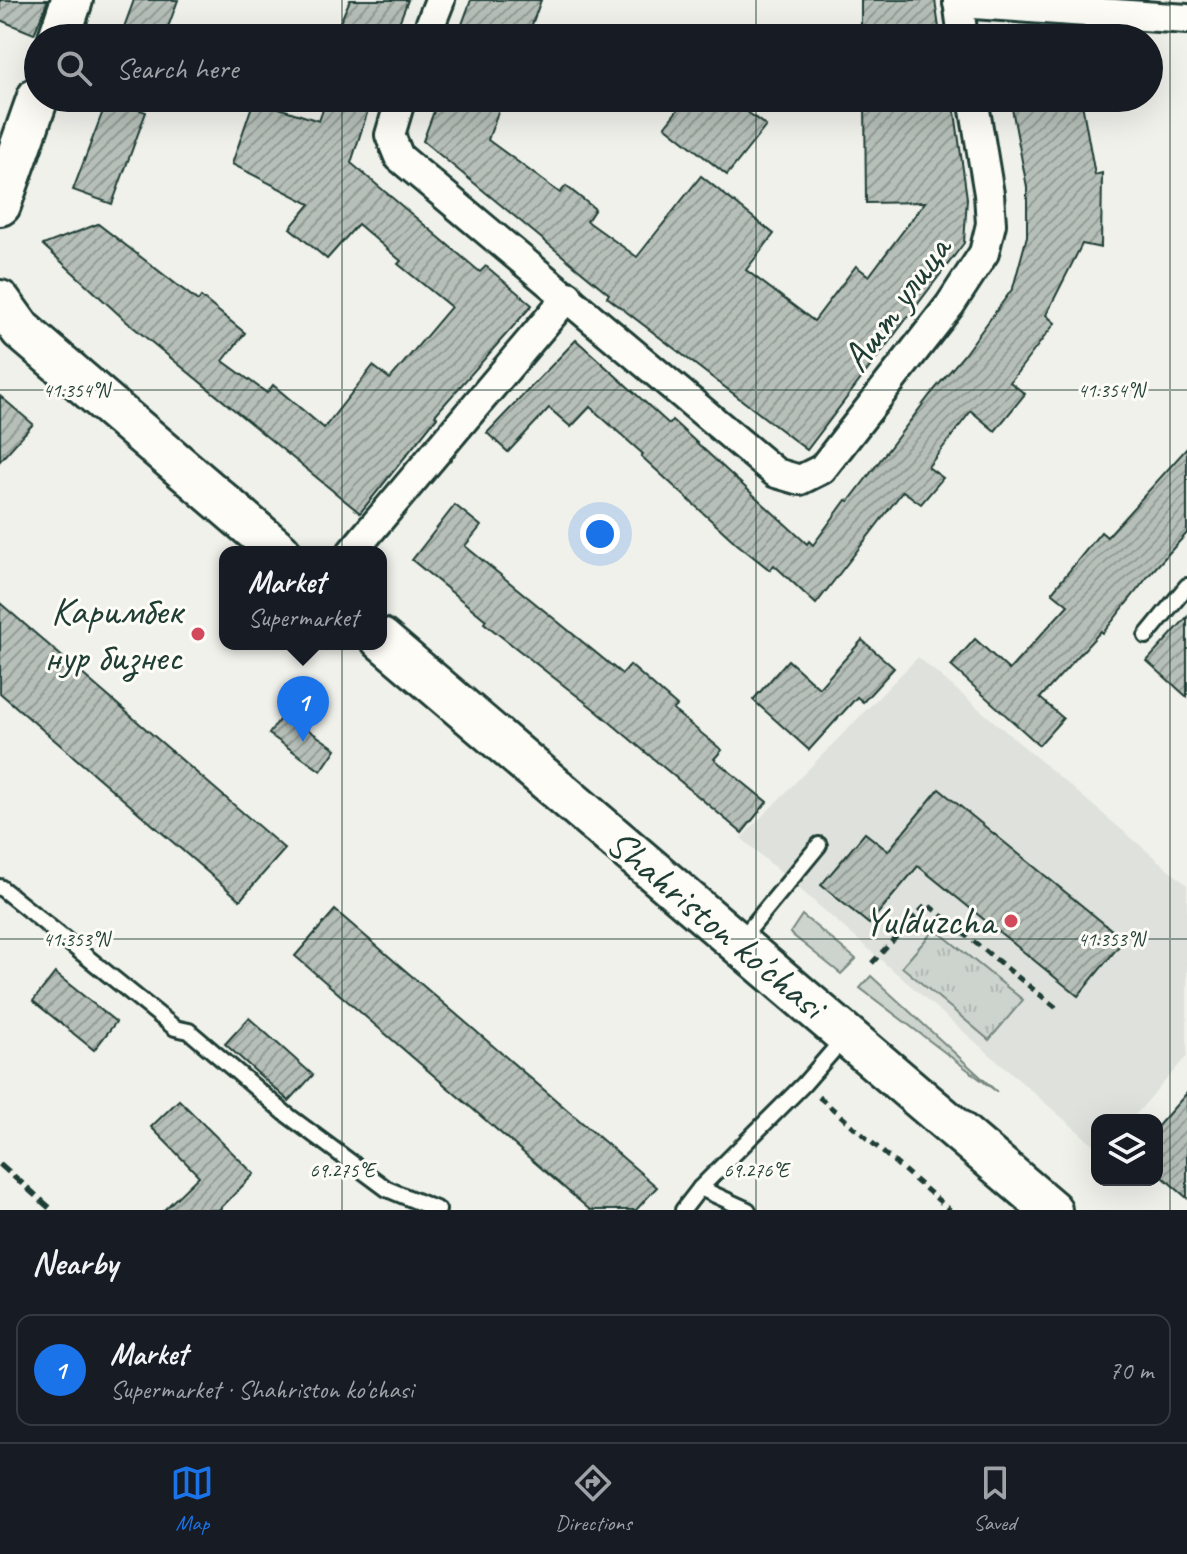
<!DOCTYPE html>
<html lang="en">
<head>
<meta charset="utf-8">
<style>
  :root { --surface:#171b24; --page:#242831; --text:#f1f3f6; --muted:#9ea1a6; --line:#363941; --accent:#1a73e8 }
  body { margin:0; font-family:Caveat,sans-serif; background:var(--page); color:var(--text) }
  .controls { position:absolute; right:24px; bottom:24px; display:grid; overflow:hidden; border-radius:16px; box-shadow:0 8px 32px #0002 }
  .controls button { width:72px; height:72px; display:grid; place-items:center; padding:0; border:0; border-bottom:2px solid var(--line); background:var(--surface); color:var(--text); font:40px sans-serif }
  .you { position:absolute; left:600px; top:534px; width:28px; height:28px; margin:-20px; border:6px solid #fff; border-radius:50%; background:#1a73e8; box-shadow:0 0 0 12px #1a73e833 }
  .badge { display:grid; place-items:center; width:52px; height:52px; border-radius:50%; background:var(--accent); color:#fff; font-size:26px; font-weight:700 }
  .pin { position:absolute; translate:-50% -66px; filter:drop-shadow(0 2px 4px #0008) }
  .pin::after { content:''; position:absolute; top:42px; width:28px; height:24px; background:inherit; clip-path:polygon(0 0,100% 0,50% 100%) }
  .popup { position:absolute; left:219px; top:546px; width:168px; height:104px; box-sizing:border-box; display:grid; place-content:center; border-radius:16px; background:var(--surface); filter:drop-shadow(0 2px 6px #0005); font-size:26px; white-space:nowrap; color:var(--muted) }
  .popup b { font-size:30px; color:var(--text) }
  .popup::after { content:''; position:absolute; left:50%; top:100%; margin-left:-16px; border:16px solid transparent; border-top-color:var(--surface) }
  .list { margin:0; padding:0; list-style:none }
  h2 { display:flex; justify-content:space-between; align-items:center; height:104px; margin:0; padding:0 32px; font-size:34px }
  h2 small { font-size:26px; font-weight:400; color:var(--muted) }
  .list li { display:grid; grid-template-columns:52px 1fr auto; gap:24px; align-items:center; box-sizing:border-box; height:112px; margin:0 16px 16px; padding:0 16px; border:2px solid var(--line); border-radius:16px }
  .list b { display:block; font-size:30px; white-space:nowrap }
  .list p { margin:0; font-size:26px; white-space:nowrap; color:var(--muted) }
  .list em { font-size:26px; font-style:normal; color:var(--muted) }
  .icon { flex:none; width:44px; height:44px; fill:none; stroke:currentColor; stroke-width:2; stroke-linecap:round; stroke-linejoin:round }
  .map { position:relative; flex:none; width:1187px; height:1210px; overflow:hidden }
  .search { position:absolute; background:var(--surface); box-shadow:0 8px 32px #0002; left:24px; right:24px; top:24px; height:88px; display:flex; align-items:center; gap:20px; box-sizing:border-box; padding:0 28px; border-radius:44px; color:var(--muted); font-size:30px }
  .sheet { height:232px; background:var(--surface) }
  nav { display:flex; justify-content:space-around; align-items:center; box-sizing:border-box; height:112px; border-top:2px solid var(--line); background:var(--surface); font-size:22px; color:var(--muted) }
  nav a { display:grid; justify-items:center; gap:4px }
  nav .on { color:var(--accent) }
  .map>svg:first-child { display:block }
  .built { fill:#dfe2dc }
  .grass { fill:url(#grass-tufts); stroke:#768880; stroke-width:2 }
  .building { fill:url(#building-hatch); stroke:#1f3d34; stroke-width:2 }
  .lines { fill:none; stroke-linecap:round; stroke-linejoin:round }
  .service-casing { stroke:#1f3d34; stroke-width:20 }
  .minor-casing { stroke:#1f3d34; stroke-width:34 }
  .secondary-casing { stroke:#1f3d34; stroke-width:46 }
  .path { stroke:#1f3d34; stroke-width:5; stroke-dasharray:8 6; stroke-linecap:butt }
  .service { stroke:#fdfcf7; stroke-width:14 }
  .minor { stroke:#fdfcf7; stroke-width:28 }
  .secondary { stroke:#fdfcf7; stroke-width:40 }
  .rail { stroke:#1f3d34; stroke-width:6; stroke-dasharray:12 6; stroke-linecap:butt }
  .ticks { fill:none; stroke:#1f3d34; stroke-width:2; stroke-opacity:0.45 }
  .poi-dot { fill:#d1495b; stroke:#fdfcf7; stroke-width:3 }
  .labels { text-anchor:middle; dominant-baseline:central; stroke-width:6; stroke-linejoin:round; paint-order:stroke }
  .street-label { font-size:40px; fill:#1f3d34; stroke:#fdfcf7 }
  .poi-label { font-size:40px; fill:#1f3d34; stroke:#fdfcf7; text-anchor:end }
  .ticks-label { font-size:20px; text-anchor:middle; fill:#1f3d34; stroke:#fdfcf7; stroke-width:6; stroke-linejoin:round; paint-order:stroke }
</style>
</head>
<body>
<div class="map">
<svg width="1187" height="1210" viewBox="0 0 1187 1210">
  <defs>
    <pattern id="grass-tufts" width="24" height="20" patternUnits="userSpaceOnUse" patternTransform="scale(2)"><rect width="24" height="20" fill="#cdd3cd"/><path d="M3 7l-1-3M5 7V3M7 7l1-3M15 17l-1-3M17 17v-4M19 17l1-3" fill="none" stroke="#b0b6b1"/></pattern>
    <pattern id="building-hatch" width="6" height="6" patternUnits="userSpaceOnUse" patternTransform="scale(2)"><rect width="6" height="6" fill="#b6bfb8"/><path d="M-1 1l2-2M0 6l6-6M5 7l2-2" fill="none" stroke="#939c96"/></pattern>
  </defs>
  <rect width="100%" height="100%" fill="#f0f1eb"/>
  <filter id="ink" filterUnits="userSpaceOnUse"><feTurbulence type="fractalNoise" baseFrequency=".0125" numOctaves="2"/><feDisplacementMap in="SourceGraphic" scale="16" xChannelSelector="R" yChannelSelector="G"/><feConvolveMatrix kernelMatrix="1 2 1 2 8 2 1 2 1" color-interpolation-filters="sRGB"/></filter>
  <g filter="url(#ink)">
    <path class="built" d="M 918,657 L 1187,885 L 1187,1056 L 1131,1120 L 1097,1120 L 1097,1148 L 741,838 Z"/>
    <g class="grass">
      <path d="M 802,915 L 856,959 L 841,974 L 790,933 Z"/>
      <path d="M 935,929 L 1023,1000 L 989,1040 L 902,967 Z"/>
      <path d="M 871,976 L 997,1092 L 860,988 Z"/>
    </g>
    <g class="building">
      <path d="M 0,0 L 48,0 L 34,34 L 0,20 Z"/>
      <path d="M 134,0 L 178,0 L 164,38 L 120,38 Z"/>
      <path d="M 350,0 L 408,0 L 393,38 L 333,38 Z"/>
      <path d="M 471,0 L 541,0 L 527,38 L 457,38 Z"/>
      <path d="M 861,0 L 935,0 L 940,35 L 861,37 Z"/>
      <path d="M 108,98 L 146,112 L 112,204 L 73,190 Z"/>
      <path d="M 327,98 L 372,98 L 351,163 L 480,272 L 486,266 L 532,305 L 435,415 L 437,417 L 360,513 L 127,322 L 43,245 L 98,224 L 198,301 L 201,297 L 245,333 L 223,361 L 267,393 L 273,385 L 324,428 L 373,366 L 390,379 L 451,307 L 398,264 L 401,261 L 358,224 L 327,259 L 290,228 L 310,204 L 232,164 L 254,100 L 319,121 Z"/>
      <path d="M 439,98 L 503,98 L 488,140 L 560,193 L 566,186 L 595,209 L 587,221 L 637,257 L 701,176 L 774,234 L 746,270 L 814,321 L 856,266 L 869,276 L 925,202 L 866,203 L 865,98 L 953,98 L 967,198 L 964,243 L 807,450 L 607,297 L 609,294 L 423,141 Z"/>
      <path d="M 687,98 L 729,98 L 766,126 L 727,175 L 665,126 Z"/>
      <path d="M 1010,98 L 1081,98 L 1095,175 L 1102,173 L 1101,248 L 1082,244 L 1046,315 L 1055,323 L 1010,382 L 1025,394 L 995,431 L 971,411 L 928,467 L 943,478 L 921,504 L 903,491 L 816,604 L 774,565 L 770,570 L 737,544 L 641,456 L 643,454 L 590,407 L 571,427 L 549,408 L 508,452 L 487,433 L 576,340 L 669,424 L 672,420 L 807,544 L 809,541 L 813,545 L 846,500 L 849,501 L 930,395 L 963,356 L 1013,288 L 1027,236 L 1027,187 Z"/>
      <path d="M 0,396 L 33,424 L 0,461 Z"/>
      <path d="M 1187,448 L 1187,533 L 1150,574 L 1103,633 L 1101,631 L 1040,698 L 1063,718 L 1039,745 L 951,666 L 975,639 L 1009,670 L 1068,605 L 1052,592 L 1101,532 L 1107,537 Z"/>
      <path d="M 455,505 L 481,526 L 465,546 L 622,674 L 630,665 L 677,706 L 673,710 L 722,750 L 714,759 L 767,802 L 742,833 L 594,709 L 484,623 L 486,620 L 412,560 Z"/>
      <path d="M 0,603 L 285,849 L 240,900 L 0,693 Z"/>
      <path d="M 1187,617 L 1187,697 L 1147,661 Z"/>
      <path d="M 862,640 L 894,668 L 863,702 L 857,697 L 809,750 L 753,700 L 788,660 L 819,688 Z"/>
      <path d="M 284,713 L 336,749 L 321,771 L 269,734 Z"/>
      <path d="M 939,789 L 1124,940 L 1078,996 L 918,866 L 869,924 L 821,885 L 865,833 L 888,851 Z"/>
      <path d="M 335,910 L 657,1187 L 636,1210 L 590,1210 L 295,956 Z"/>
      <path d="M 55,973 L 116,1022 L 94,1050 L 33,1001 Z"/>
      <path d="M 249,1018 L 313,1075 L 289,1101 L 225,1044 Z"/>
      <path d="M 1187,1093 L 1187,1198 L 1157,1172 L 1157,1127 Z"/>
      <path d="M 179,1100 L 254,1174 L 219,1210 L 164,1210 L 199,1176 L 151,1127 Z"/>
    </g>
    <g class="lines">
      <defs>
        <g id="service">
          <path d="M 1146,636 L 1187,586"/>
          <path d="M 0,887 L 175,1028 L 189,1031 L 286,1114 L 387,1189 L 438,1210"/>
          <path d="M 739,942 L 819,845"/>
          <path d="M 700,1188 L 748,1210"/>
          <path d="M 683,1210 L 700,1188 L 804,1084 L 844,1038"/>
        </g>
        <g id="minor">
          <path d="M 958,0 L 963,38"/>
          <path d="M 958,3 L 1187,19"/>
          <path d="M 425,38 L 440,0"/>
          <path d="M 401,98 L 390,135 L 399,157 L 776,473 L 800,480 L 822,469 L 950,305 L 984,253 L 991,224 L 989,194 L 973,98"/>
          <path d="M 352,552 L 568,296"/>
        </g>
        <g id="secondary">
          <path d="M 59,38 L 72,0"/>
          <path d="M 0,205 L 38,97"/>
          <path d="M 0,301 L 21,330 L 280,552"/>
          <path d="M 381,639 L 1051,1210"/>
        </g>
      </defs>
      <use href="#service" class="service-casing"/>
      <use href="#minor" class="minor-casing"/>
      <use href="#secondary" class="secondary-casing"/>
      <g class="path">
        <path d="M 872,963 L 927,904 L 1059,1010"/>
        <path d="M 819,1097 L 950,1210"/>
      </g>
      <use href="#service" class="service"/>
      <use href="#minor" class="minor"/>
      <use href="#secondary" class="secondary"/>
      <path class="rail" d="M 0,1164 L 52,1210"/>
    </g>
  </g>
  <path class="ticks" d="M 342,0 L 342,38M 756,0 L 756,38M 1170,0 L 1170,1210M 342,98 L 342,1210M 756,98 L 756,1210M 0,390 L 1187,390M 0,939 L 1187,939"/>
  <g class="poi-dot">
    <circle cx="198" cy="634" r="8"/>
    <circle cx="1011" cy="921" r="8"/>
  </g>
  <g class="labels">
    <g class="street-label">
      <text transform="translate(896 304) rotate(-54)">Ашт улица</text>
      <text transform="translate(716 924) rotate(40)">Shahriston ko'chasi</text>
    </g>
    <g class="poi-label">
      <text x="182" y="611">Каримбек<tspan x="182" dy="46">нур бизнес</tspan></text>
      <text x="995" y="921">Yulduzcha</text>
    </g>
  </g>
  <g class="ticks-label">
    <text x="76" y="397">41.354°N</text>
    <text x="1111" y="397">41.354°N</text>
    <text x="76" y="946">41.353°N</text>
    <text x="1111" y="946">41.353°N</text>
    <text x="342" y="1177">69.275°E</text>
    <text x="756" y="1177">69.276°E</text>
  </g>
</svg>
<div class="controls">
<button><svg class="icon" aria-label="layers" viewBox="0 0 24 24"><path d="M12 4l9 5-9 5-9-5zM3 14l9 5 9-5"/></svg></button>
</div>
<div class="you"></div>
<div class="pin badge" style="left:303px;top:742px">1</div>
<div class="popup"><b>Market</b>Supermarket</div>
<div class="search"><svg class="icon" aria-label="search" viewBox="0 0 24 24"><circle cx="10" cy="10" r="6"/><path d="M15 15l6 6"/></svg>Search here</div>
</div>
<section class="sheet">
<h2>Nearby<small></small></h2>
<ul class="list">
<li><span class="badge">1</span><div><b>Market</b><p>Supermarket · Shahriston ko'chasi</p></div><em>70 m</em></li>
</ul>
</section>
<nav>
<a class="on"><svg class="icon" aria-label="map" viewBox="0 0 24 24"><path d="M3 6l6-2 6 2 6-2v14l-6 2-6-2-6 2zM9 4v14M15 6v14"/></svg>Map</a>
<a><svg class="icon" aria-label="directions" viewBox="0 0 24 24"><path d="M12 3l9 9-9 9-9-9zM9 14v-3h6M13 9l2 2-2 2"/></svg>Directions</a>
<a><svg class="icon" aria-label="saved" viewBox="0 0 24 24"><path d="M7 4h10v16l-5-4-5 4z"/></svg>Saved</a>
</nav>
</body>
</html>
